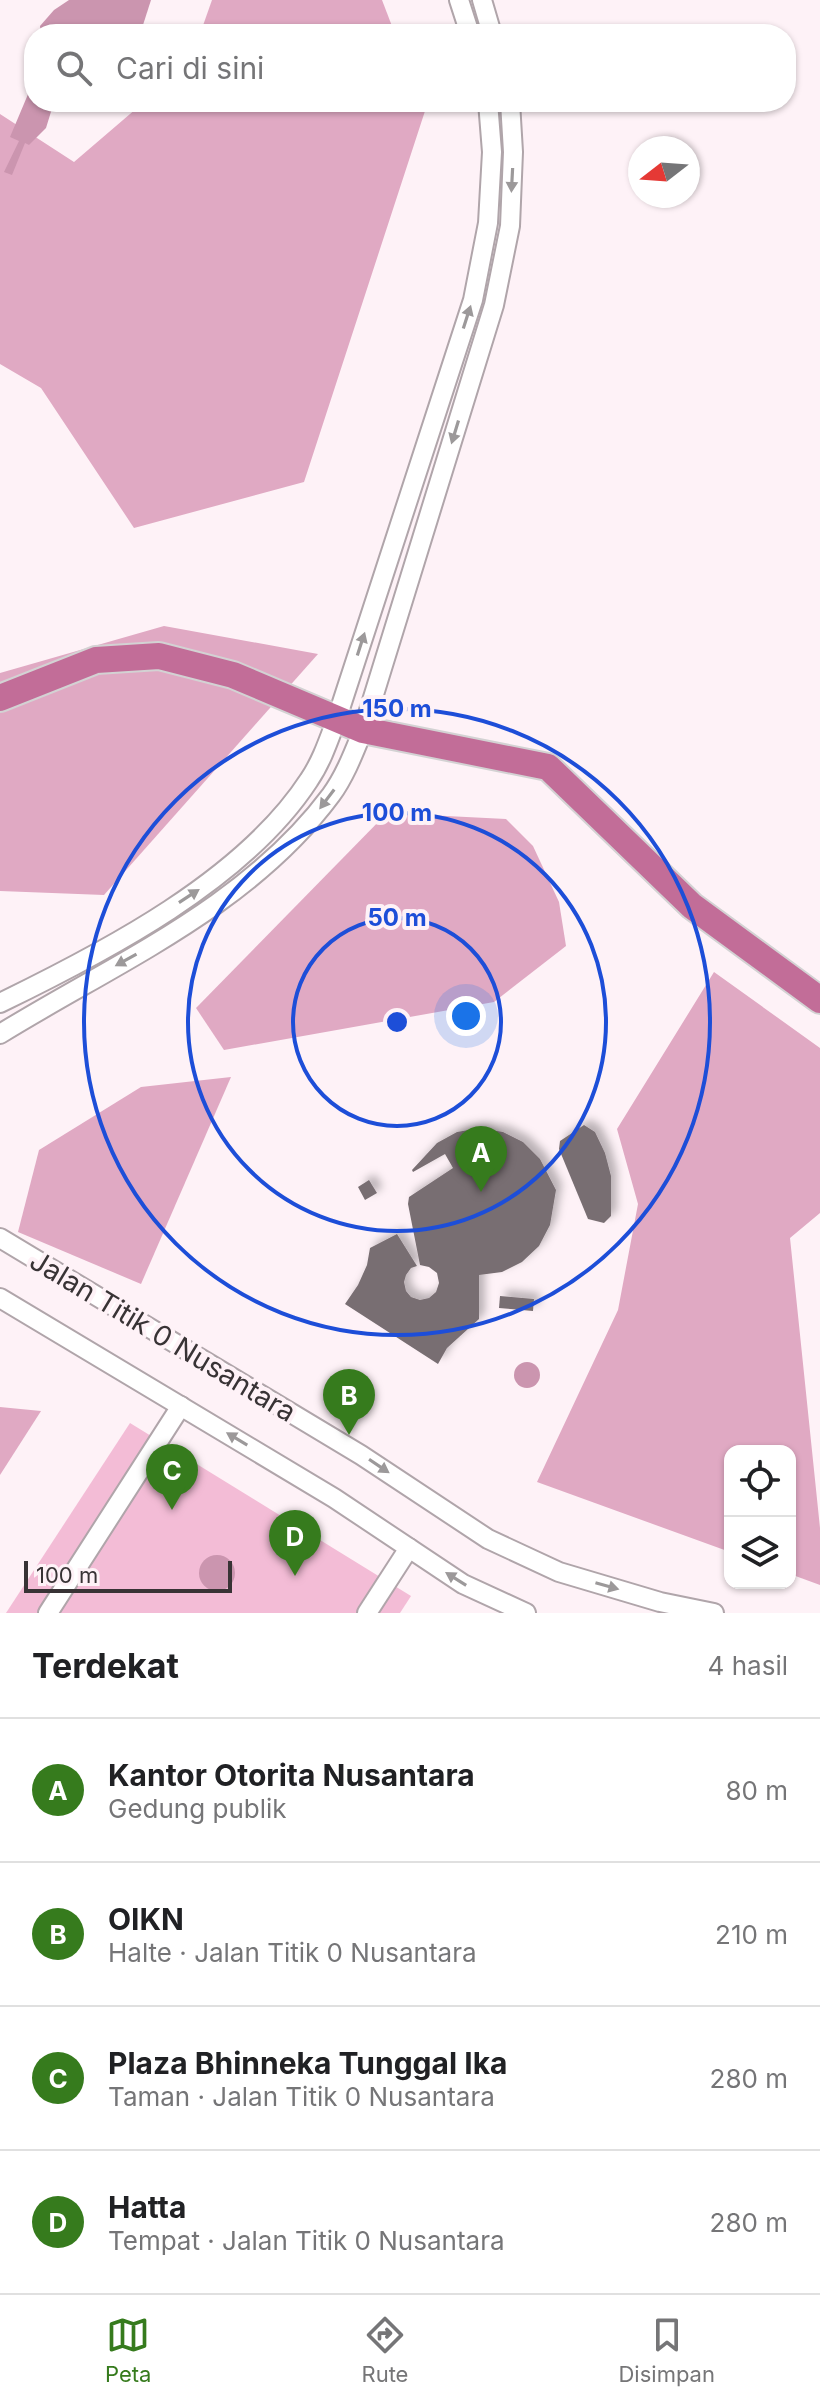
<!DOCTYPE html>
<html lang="id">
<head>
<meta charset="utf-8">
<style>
  :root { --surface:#fff; --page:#f2f2f2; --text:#202124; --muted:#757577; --line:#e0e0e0; --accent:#367b1d }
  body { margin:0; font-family:Inter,sans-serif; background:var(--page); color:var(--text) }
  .controls { position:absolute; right:24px; bottom:24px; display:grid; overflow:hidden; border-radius:16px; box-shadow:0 2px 6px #0004 }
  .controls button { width:72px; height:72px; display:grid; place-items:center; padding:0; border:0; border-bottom:2px solid var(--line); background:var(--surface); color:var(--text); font:40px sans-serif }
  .compass { position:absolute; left:628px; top:136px; width:72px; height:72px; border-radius:50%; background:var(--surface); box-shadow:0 2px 6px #0004; rotate:253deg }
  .scale { position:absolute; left:24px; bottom:20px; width:208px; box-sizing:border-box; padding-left:8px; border:4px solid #383335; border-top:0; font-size:22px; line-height:28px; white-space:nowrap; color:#383335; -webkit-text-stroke:6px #fef2f7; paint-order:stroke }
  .you { position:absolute; left:466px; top:1016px; width:28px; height:28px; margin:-20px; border:6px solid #fff; border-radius:50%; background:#1a73e8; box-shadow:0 0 0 12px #1a73e833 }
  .badge { display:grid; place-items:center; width:52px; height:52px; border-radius:50%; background:var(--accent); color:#fff; font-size:26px; font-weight:700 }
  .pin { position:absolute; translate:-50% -66px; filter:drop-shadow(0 2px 4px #0008) }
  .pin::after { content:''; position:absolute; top:42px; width:28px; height:24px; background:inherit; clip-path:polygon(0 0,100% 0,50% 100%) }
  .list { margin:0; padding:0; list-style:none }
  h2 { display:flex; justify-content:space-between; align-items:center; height:104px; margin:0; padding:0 32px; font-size:34px }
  h2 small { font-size:26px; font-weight:400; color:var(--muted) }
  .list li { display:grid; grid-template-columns:52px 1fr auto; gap:24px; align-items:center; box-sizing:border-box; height:144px; padding:0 32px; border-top:2px solid var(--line) }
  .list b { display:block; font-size:30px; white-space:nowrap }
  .list p { margin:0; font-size:26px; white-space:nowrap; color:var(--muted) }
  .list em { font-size:26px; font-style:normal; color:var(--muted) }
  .icon { flex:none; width:44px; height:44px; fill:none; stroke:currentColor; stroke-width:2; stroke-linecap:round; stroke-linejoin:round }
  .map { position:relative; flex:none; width:820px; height:1613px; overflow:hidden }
  .search { position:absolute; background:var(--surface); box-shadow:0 2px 6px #0004; left:24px; right:24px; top:24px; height:88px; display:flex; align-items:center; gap:20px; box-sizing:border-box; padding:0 28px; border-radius:32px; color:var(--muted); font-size:30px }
  .sheet { height:680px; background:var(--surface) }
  nav { display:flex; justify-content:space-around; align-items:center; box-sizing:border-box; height:112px; border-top:2px solid var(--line); background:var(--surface); font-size:22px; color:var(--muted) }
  nav a { display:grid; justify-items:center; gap:4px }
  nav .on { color:var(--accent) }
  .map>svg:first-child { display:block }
  .green { fill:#f3bcd6 }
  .forest { fill:#e0a9c3 }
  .water { fill:#cb95af }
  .building { fill:#786e72; filter:url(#shadow) }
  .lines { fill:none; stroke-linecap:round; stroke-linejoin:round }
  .minor-casing { stroke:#b0a5aa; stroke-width:22 }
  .highway-casing { stroke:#d3d2d3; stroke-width:30 }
  .minor { stroke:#fff; stroke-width:18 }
  .highway { stroke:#c26d98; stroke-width:26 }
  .oneway { fill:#9c999a }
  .ring { fill:none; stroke:#1d4ed8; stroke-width:4 }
  .labels { text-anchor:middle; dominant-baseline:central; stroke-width:8; stroke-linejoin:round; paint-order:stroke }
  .street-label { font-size:28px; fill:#383335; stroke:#fef2f7 }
  .centre { fill:#1d4ed8; stroke:#fef2f7; stroke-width:4 }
  .ring-label { font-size:24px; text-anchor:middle; font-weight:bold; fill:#1d4ed8; stroke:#fef2f7; stroke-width:8; stroke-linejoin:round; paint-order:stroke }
</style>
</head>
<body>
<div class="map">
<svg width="820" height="1613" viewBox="0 0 820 1613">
  <defs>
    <filter id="shadow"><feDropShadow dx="6" dy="-6" stdDeviation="4" flood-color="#0004"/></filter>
  </defs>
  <rect width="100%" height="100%" fill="#fef2f7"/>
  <path class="green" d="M 130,1423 L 411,1596 L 400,1613 L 6,1613 Z"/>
  <g class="forest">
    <path d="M 212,0 L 382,0 L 395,34 L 200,34 Z"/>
    <path d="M 144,102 L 421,102 L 425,111 L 304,482 L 134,528 L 41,388 L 0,364 L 0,114 L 74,162 Z"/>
    <path d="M 164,626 L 318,654 L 104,895 L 0,891 L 0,673 Z"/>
    <path d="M 387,813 L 506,819 L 533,846 L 559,902 L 566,946 L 494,1002 L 224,1050 L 196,1008 Z"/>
    <path d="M 714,972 L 820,1048 L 820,1213 L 790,1238 L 820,1528 L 820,1585 L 790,1574 L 790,1451 L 730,1451 L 730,1552 L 537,1482 L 618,1310 L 638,1204 L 617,1129 Z"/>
    <path d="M 231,1077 L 141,1284 L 18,1232 L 39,1150 L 141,1087 Z"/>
    <path d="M 0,1407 L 41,1411 L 0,1475 Z"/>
  </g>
  <g class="water">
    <path d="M 69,0 L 151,0 L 143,25 L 134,34 L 41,34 L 40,26 L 54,10 Z"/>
    <path d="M 34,80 L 34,102 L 54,102 L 46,128 L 29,145 L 25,143 L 12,175 L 4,172 L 19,141 L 10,137 Z"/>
    <circle cx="527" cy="1375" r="13"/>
    <circle cx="217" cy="1573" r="18"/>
  </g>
  <g class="building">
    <path d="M 584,1125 L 595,1132 L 605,1153 L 611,1176 L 611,1216 L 604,1223 L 588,1219 L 559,1149 L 560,1141 Z"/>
    <path d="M 480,1128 L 503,1132 L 523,1142 L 540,1159 L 556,1190 L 550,1225 L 539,1246 L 522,1262 L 502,1272 L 479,1275 L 479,1319 L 447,1348 L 438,1364 L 345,1304 L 358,1285 L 367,1265 L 370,1248 L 397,1234 L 417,1266 L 411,1268 L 406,1275 L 404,1282 L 406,1291 L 411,1297 L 420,1300 L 429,1298 L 436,1292 L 439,1283 L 437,1273 L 429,1267 L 420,1265 L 408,1204 L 409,1197 L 453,1168 L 445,1154 L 413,1172 L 412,1170 L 437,1143 L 457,1132 Z"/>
    <path d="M 369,1180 L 377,1193 L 365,1200 L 358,1187 Z"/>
    <path d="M 500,1296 L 534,1299 L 533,1311 L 499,1308 Z"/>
  </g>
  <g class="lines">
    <defs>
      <g id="minor">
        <path d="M 459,0 L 470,34"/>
        <path d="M 482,0 L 492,34"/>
        <path d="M 0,1003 C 105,952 244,880 309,780 C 322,761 329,739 337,718 L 473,300 L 488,223 L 492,152 L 488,102"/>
        <path d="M 0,1034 C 115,963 248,907 331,795 C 345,776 354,752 363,730 L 494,305 L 510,226 L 513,152 L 510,102"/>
        <path d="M 0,1238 L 361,1455 L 488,1539 L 559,1572 L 660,1602 L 714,1613"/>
        <path d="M 0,1298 L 334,1498 L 463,1584 L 526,1613"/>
        <path d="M 48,1613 L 181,1406"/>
        <path d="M 367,1613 L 409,1548"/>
      </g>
      <path id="highway" d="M 0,698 L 96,660 L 159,656 L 233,675 L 363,730 L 548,767 L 692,906 L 820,1000"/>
    </defs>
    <use href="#minor" class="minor-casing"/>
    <use href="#highway" class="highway-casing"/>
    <use href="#minor" class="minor"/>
    <use href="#highway" class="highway"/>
  </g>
  <defs><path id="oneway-solid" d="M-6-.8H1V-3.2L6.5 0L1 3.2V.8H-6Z" transform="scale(2)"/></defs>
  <g class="oneway">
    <use href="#oneway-solid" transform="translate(512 180) rotate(93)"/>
    <use href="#oneway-solid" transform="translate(467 317) rotate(-72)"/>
    <use href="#oneway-solid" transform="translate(455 432) rotate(107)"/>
    <use href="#oneway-solid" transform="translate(361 644) rotate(-72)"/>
    <use href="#oneway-solid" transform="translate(327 799) rotate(127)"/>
    <use href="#oneway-solid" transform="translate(189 896) rotate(-33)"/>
    <use href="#oneway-solid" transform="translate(126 960) rotate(151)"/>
    <use href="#oneway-solid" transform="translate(237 1439) rotate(-149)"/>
    <use href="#oneway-solid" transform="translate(379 1466) rotate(34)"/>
    <use href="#oneway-solid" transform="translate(456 1579) rotate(-148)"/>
    <use href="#oneway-solid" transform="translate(607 1586) rotate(16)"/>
  </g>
  <g class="ring">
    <circle cx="397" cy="1022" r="104"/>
    <circle cx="397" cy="1022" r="209"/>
    <circle cx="397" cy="1022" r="313"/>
  </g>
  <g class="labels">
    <g class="street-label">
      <text transform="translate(163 1336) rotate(31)">Jalan Titik 0 Nusantara</text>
    </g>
  </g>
  <circle cx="397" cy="1022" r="12" class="centre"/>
  <g class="ring-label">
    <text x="397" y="717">150 m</text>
    <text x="397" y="821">100 m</text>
    <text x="397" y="926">50 m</text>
  </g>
</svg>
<div class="controls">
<button><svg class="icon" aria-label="locate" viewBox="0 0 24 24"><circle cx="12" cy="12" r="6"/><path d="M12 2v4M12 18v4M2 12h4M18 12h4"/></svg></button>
<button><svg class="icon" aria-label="layers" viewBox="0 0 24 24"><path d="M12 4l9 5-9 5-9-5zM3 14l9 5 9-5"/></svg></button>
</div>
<svg class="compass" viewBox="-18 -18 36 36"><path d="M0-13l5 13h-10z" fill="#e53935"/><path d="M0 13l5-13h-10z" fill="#757577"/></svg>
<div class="scale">100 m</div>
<div class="you"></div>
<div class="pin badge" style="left:481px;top:1192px">A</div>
<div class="pin badge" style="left:349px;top:1435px">B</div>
<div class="pin badge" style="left:172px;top:1510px">C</div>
<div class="pin badge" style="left:295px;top:1576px">D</div>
<div class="search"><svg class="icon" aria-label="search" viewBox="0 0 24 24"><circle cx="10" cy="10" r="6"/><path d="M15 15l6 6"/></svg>Cari di sini</div>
</div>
<section class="sheet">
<h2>Terdekat<small>4 hasil</small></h2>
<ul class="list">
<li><span class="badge">A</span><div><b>Kantor Otorita Nusantara</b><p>Gedung publik</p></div><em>80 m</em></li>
<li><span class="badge">B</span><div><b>OIKN</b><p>Halte · Jalan Titik 0 Nusantara</p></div><em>210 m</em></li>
<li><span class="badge">C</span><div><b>Plaza Bhinneka Tunggal Ika</b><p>Taman · Jalan Titik 0 Nusantara</p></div><em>280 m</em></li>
<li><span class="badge">D</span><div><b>Hatta</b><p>Tempat · Jalan Titik 0 Nusantara</p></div><em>280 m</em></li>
</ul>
</section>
<nav>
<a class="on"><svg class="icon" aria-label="map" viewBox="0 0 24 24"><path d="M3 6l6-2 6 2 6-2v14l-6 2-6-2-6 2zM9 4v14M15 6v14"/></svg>Peta</a>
<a><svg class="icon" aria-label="directions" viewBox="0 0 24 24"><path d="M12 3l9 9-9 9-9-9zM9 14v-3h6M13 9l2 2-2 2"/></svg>Rute</a>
<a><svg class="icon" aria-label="saved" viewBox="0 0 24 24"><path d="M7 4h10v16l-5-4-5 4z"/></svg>Disimpan</a>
</nav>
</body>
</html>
